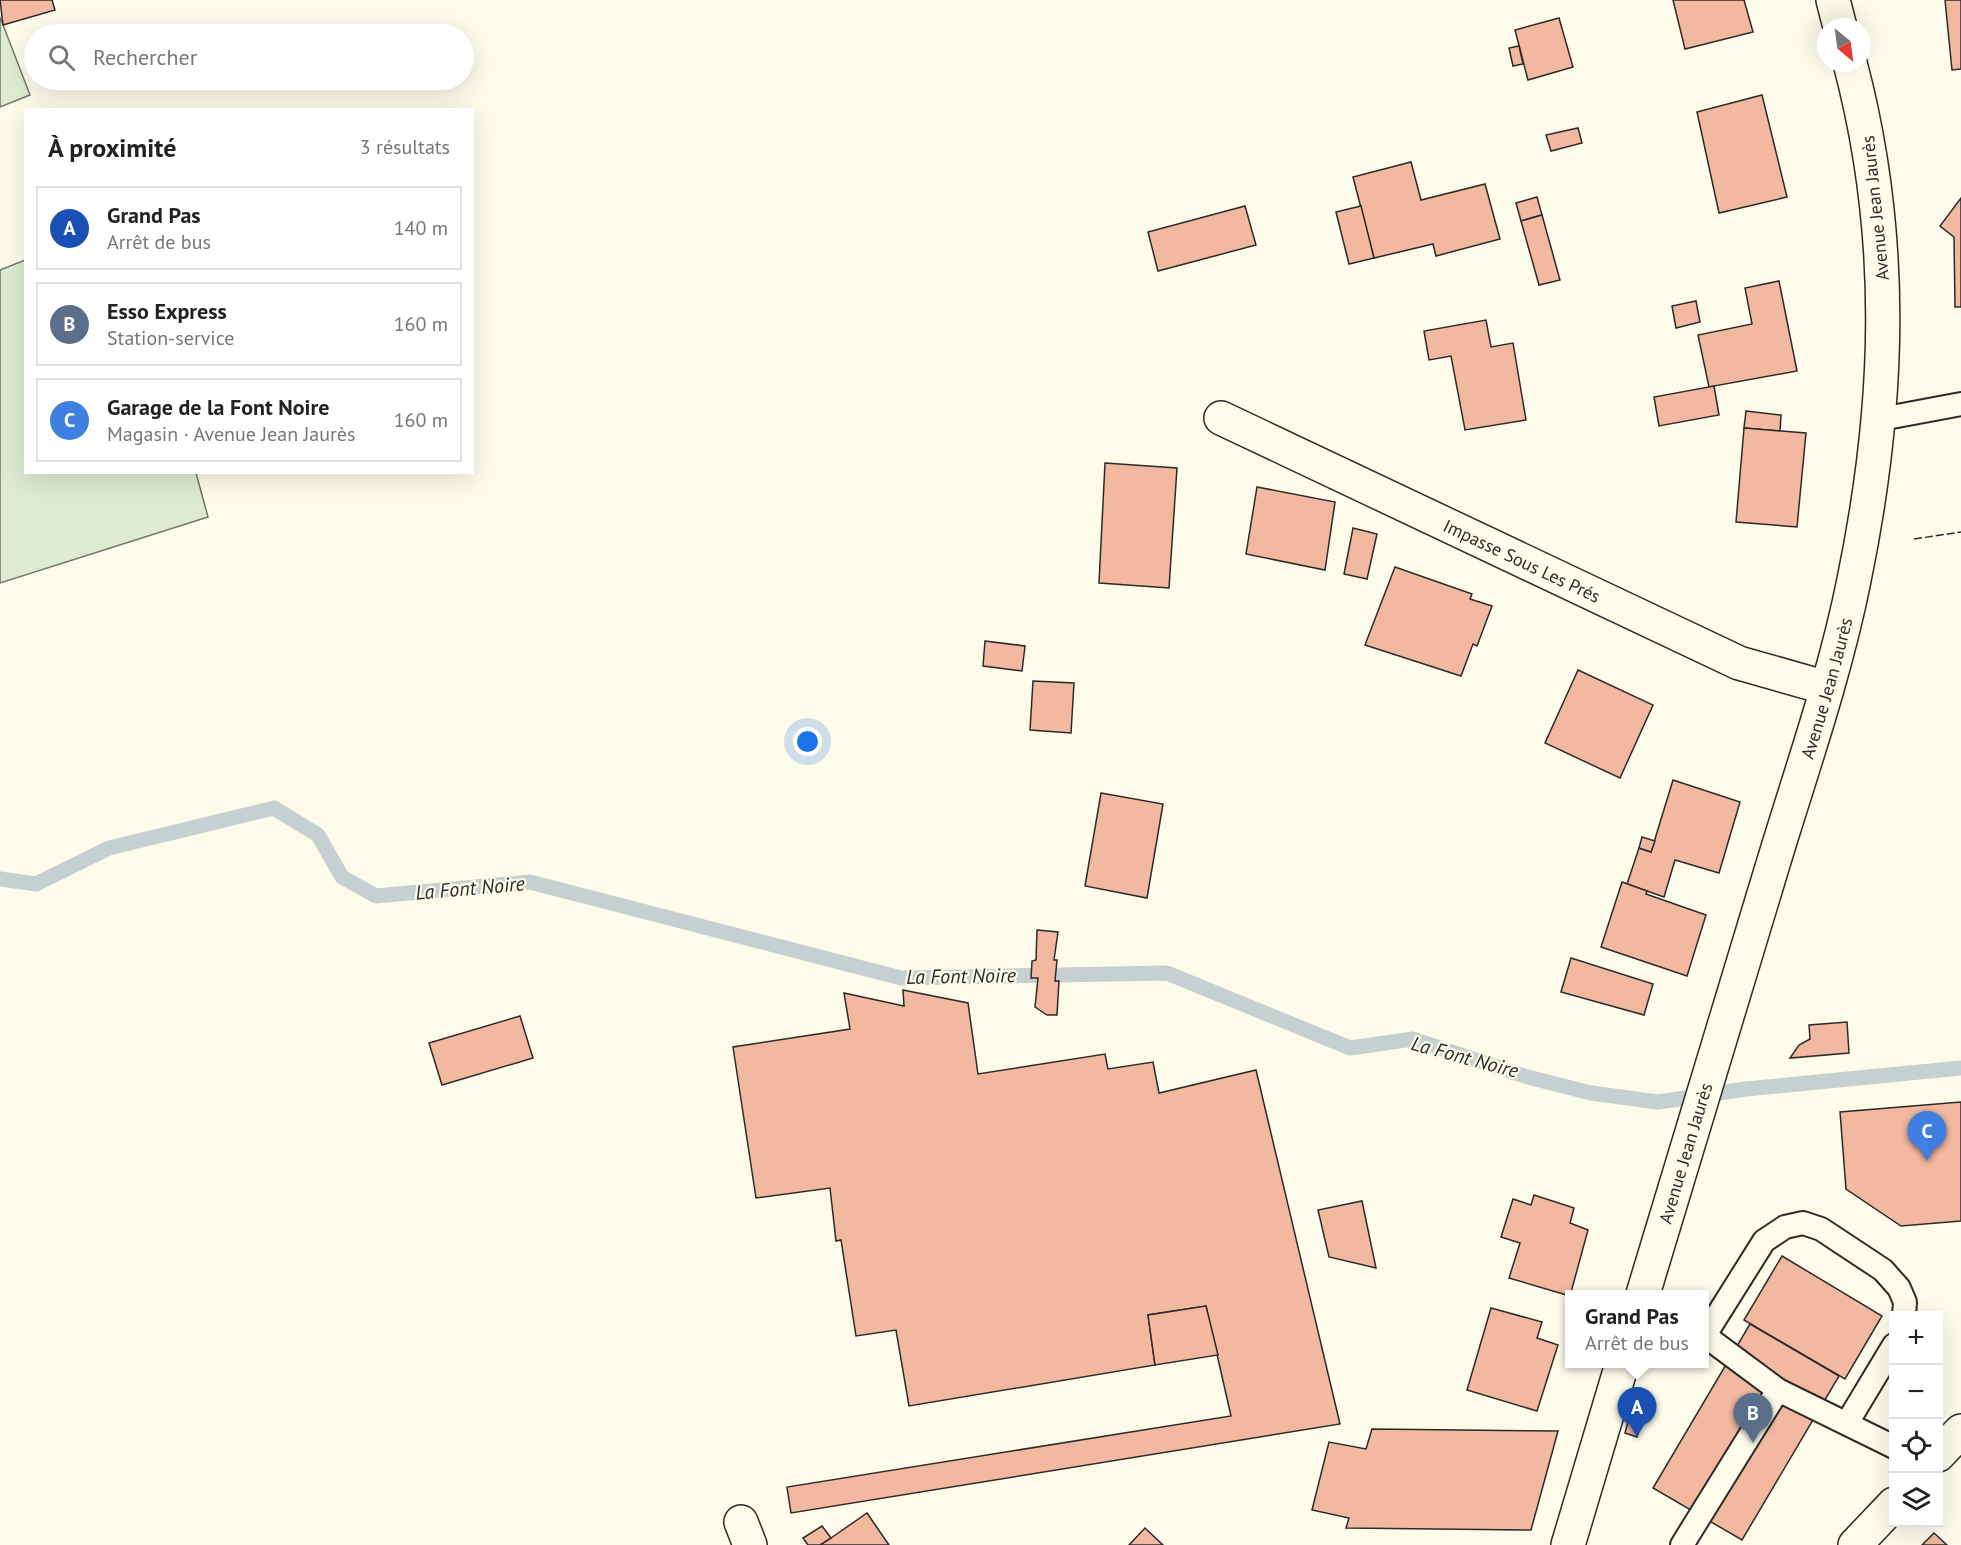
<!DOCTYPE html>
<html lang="fr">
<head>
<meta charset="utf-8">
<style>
  :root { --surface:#fff; --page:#f6f6f6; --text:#222; --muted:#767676; --line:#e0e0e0; --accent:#7c3aed }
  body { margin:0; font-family:"PT Sans",sans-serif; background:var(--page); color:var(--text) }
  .controls { position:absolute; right:18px; bottom:18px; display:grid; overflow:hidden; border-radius:0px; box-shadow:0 6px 24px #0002 }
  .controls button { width:54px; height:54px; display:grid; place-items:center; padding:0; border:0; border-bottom:2px solid var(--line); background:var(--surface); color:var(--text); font:30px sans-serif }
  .compass { position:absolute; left:1817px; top:18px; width:54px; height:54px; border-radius:50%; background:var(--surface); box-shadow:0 6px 24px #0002; rotate:151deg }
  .you { position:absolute; left:808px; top:742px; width:21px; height:21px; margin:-15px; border:4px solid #fff; border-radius:50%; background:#1a73e8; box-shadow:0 0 0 9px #1a73e833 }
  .badge { display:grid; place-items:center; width:39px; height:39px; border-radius:50%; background:var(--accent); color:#fff; font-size:20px; font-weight:700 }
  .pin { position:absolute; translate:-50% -50px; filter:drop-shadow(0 2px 3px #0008) }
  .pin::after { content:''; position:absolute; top:32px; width:21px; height:18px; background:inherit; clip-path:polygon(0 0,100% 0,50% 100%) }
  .popup { position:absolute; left:1565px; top:1290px; width:144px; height:78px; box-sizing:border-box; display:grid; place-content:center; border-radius:0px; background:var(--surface); filter:drop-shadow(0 2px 4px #0005); font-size:20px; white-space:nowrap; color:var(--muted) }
  .popup b { font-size:22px; color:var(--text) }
  .popup::after { content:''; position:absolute; left:50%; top:100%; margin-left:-12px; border:12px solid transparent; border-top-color:var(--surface) }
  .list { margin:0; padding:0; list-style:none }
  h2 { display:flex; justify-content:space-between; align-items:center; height:78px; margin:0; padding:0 24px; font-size:26px }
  h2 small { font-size:20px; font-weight:400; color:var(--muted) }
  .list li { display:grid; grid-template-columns:39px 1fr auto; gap:18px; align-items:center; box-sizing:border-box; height:84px; margin:0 12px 12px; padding:0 12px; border:2px solid var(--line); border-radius:0px }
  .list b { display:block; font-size:22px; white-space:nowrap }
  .list p { margin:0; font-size:20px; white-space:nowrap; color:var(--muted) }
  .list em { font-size:20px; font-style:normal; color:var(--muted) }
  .icon { flex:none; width:33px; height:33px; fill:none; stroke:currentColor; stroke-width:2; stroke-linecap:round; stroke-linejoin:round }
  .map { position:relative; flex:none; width:1961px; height:1545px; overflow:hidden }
  .search { position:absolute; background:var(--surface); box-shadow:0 6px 24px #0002; left:24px; top:24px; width:450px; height:66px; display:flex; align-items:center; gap:15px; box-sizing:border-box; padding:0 21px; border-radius:33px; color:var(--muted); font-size:22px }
  .panel { position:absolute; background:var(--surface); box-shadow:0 6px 24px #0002; left:24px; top:108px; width:450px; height:366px; border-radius:0px }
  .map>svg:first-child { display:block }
  .green { fill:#deebd1; stroke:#74746e; stroke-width:1.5 }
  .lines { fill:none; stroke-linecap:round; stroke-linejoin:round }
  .stream { stroke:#c7d0d0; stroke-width:15 }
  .building { fill:#f2b8a0; stroke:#2b2b2b; stroke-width:1.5 }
  .lane-casing { stroke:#2b2b2b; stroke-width:26 }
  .street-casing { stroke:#2b2b2b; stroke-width:36 }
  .secondary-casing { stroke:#2b2b2b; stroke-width:36 }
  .lane { stroke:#fdfbea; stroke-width:22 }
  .street { stroke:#fdfbea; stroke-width:33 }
  .secondary { stroke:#fdfbea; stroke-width:33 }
  .fence { stroke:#2b2b2b; stroke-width:1.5; stroke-dasharray:8 3; stroke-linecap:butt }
  .labels { text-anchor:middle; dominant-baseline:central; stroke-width:4.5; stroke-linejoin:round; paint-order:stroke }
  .street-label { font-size:18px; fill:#2b2b2b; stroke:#fdfbea }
  .water-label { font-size:20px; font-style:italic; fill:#2b2b2b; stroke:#fdfbea }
</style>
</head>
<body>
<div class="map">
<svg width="1961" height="1545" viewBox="0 0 1961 1545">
  <rect width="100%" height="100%" fill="#fdfbea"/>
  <g class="green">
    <path d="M 0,17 L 30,95 L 0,107 Z"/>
    <path d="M 25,260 L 26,472 L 196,473 L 208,517 L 0,583 L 0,270 Z"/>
  </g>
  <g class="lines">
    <path class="stream" d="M 0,879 L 36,884 L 109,848 L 274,808 L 318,835 L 342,877 L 376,896 L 530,882 L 901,978 L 1167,973 L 1350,1048 L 1413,1039 L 1524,1076 L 1591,1093 L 1658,1102 L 1746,1089 L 1961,1068"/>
  </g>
  <g class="building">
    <path d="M 0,0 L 52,0 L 55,10 L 3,25 Z"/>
    <path d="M 1673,0 L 1744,0 L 1753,32 L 1685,49 Z"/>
    <path d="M 1945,0 L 1961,0 L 1961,69 L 1952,70 Z"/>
    <path d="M 1559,18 L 1573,67 L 1528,80 L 1515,30 Z"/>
    <path d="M 1519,46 L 1523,64 L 1513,66 L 1509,48 Z"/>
    <path d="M 1762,95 L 1787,197 L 1719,213 L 1697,112 Z"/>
    <path d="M 1578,128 L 1582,143 L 1551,151 L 1546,135 Z"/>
    <path d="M 1411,162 L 1421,200 L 1485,184 L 1500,239 L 1436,256 L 1433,244 L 1374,258 L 1353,177 Z"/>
    <path d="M 1537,197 L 1542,215 L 1521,221 L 1516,203 Z"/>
    <path d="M 1961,198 L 1961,307 L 1955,307 L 1954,237 L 1940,226 Z"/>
    <path d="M 1245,206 L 1256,245 L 1158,271 L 1148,232 Z"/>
    <path d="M 1361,206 L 1374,258 L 1349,264 L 1336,212 Z"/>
    <path d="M 1542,215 L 1560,280 L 1539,285 L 1521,221 Z"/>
    <path d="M 1779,281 L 1797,371 L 1709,387 L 1698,335 L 1752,324 L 1745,288 Z"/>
    <path d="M 1696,301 L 1700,322 L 1676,328 L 1672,306 Z"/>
    <path d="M 1486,320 L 1491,347 L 1513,343 L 1526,420 L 1465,430 L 1451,356 L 1429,360 L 1424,331 Z"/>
    <path d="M 1714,386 L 1719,415 L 1659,426 L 1654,397 Z"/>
    <path d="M 1746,411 L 1781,415 L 1780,431 L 1744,428 Z"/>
    <path d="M 1744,428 L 1806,433 L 1797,527 L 1736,522 Z"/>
    <path d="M 1105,463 L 1177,468 L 1169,588 L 1099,583 Z"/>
    <path d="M 1257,487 L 1335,502 L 1325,570 L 1246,554 Z"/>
    <path d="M 1353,528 L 1377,534 L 1367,579 L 1344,574 Z"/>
    <path d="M 1395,567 L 1472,594 L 1470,599 L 1492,606 L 1477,646 L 1473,644 L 1461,676 L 1365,645 Z"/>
    <path d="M 985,641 L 1025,646 L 1022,671 L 983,666 Z"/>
    <path d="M 1578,670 L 1653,705 L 1620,778 L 1545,743 Z"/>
    <path d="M 1033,681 L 1074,683 L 1071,733 L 1030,730 Z"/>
    <path d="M 1673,780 L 1740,802 L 1719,873 L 1675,860 L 1664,897 L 1627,884 L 1639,848 L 1651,852 Z"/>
    <path d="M 1101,793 L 1163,804 L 1147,898 L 1085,886 Z"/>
    <path d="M 1642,837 L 1655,841 L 1651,852 L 1639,848 Z"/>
    <path d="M 1622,882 L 1647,891 L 1646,894 L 1706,915 L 1687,976 L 1601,947 Z"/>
    <path d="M 1037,930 L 1058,932 L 1054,960 L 1057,960 L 1055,981 L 1059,981 L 1057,1015 L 1047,1015 L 1035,1007 L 1038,978 L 1031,978 L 1032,961 L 1036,960 Z"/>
    <path d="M 1571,958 L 1653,984 L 1644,1015 L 1561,992 Z"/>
    <path d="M 903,990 L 968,1003 L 978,1074 L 1105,1054 L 1108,1069 L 1153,1062 L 1159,1093 L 1256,1070 L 1340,1424 L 791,1513 L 787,1487 L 1231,1416 L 1206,1306 L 1148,1315 L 1155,1365 L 909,1406 L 896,1330 L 856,1336 L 841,1240 L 836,1241 L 830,1188 L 756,1198 L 733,1047 L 850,1029 L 844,993 L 904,1006 Z"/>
    <path d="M 520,1016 L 533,1058 L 442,1085 L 429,1043 Z"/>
    <path d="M 1847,1022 L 1849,1053 L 1790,1058 L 1799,1045 L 1810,1039 L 1809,1025 Z"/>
    <path d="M 1961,1102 L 1961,1221 L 1901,1226 L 1846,1189 L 1840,1112 Z"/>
    <path d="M 1534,1195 L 1574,1208 L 1570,1223 L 1588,1230 L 1570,1296 L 1509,1278 L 1520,1243 L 1501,1237 L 1513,1199 L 1531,1205 Z"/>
    <path d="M 1362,1201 L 1376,1268 L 1329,1257 L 1318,1210 Z"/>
    <path d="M 1782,1256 L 1882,1316 L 1845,1379 L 1744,1320 Z"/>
    <path d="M 1206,1306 L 1218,1355 L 1155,1365 L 1148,1315 Z"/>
    <path d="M 1491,1308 L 1542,1322 L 1537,1338 L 1558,1345 L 1537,1411 L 1467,1390 Z"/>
    <path d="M 1750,1324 L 1839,1376 L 1742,1540 L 1653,1488 Z"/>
    <path d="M 1631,1410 L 1644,1413 L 1637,1437 L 1625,1433 Z"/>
    <path d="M 1372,1429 L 1558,1431 L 1531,1530 L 1346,1528 L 1349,1518 L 1312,1510 L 1329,1442 L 1366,1449 Z"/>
    <path d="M 867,1513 L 889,1545 L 820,1545 L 831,1538 Z"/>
    <path d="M 822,1526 L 831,1538 L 820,1545 L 808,1545 L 803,1538 Z"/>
    <path d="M 1145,1528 L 1163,1545 L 1129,1545 Z"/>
    <path d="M 1934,1533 L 1947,1545 L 1922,1545 Z"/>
  </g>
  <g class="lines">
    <defs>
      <g id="lane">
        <path d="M 1881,419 L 1961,404"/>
        <path d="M 1704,1335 L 1778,1390 L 1894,1447"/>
        <path d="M 1705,1335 L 1764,1241 L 1785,1227 L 1803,1223 L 1821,1229 L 1883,1270 L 1899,1288 L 1905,1302 L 1904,1316"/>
        <path d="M 1847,1423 L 1894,1345"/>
        <path d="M 1682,1545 L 1778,1390"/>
      </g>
      <g id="street">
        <path id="s1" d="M 1221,418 L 1739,663 L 1827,688"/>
        <path d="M 741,1522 L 750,1545"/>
      </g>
      <g id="secondary">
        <path d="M 1833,0 L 1840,27"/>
        <path id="s2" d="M 1643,1294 C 1684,1154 1727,1014 1770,874 C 1799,777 1834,680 1854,580 C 1890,405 1896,237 1850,63"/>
        <path d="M 1938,1455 L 1961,1431"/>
        <path d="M 1568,1545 L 1622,1364"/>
        <path d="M 1855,1545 L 1894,1504"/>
      </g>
    </defs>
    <use href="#lane" class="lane-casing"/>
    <use href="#street" class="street-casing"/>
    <use href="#secondary" class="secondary-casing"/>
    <use href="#lane" class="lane"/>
    <use href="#street" class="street"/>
    <use href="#secondary" class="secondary"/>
    <path class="fence" d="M 1914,539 L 1961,532"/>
  </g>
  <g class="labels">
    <g class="street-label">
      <text transform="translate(1875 208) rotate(-96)">Avenue Jean Jaurès</text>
      <text stroke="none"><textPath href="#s1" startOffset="333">Impasse Sous Les Prés</textPath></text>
      <text stroke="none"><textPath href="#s2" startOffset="633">Avenue Jean Jaurès</textPath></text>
      <text stroke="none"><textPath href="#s2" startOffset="147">Avenue Jean Jaurès</textPath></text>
    </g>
    <g class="water-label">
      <text transform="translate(470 888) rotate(-5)">La Font Noire</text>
      <text transform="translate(961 976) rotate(-1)">La Font Noire</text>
      <text transform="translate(1465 1057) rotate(15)">La Font Noire</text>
    </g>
  </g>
</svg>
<div class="controls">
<button>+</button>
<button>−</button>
<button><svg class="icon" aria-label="locate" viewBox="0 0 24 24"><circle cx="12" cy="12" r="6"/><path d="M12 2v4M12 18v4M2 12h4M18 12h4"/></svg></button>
<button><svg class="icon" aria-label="layers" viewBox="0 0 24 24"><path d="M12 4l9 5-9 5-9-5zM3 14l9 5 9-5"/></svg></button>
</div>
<svg class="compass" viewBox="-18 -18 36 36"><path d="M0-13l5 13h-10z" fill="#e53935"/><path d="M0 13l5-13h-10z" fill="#767676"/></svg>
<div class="you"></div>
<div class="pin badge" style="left:1637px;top:1437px;background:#1a4fb4">A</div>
<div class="popup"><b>Grand Pas</b>Arrêt de bus</div>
<div class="pin badge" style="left:1753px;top:1443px;background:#5c6f8a">B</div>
<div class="pin badge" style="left:1927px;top:1161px;background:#3f7fe0">C</div>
<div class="search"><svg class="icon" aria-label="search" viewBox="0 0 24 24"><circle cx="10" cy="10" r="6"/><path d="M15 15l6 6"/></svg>Rechercher</div>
<section class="panel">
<h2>À proximité<small>3 résultats</small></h2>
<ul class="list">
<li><span class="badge" style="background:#1a4fb4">A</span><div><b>Grand Pas</b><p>Arrêt de bus</p></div><em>140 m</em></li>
<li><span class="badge" style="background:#5c6f8a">B</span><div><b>Esso Express</b><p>Station-service</p></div><em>160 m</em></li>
<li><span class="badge" style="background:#3f7fe0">C</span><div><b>Garage de la Font Noire</b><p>Magasin · Avenue Jean Jaurès</p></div><em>160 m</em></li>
</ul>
</section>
</div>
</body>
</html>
